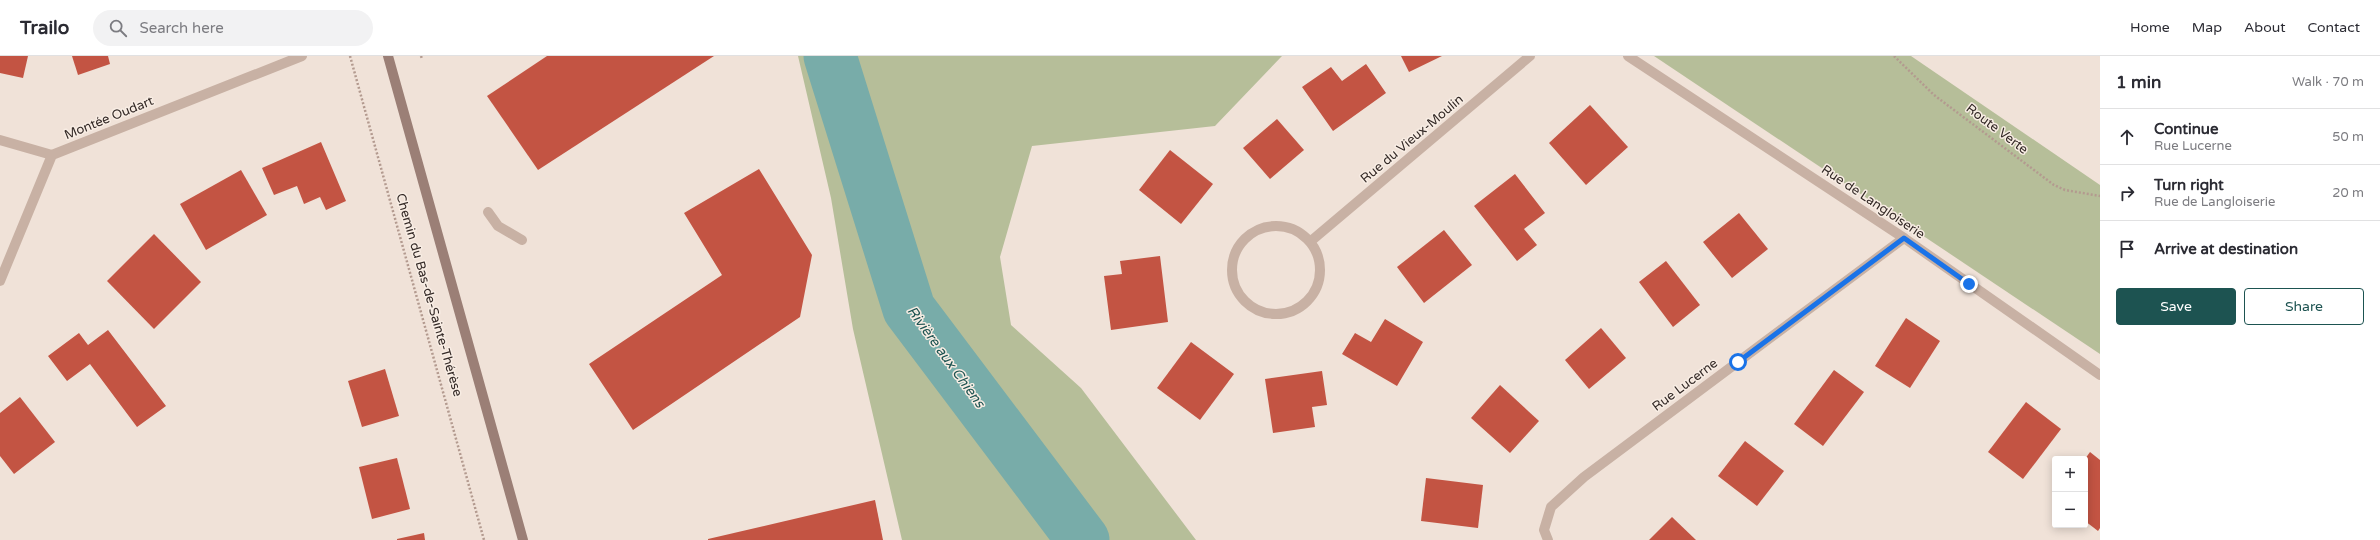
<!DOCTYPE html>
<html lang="en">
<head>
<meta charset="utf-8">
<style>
  :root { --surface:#fff; --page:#f2f2f3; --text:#2b2b33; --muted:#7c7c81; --line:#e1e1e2; --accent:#1d5351 }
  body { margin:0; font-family:"Varela Round",sans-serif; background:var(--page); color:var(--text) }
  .controls { position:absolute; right:12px; bottom:12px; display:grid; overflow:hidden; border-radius:4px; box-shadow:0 2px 10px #0003 }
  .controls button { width:36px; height:36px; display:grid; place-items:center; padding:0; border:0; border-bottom:1px solid var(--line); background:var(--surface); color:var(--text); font:20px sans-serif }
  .stop { position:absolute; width:12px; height:12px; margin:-9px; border:3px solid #1a73e8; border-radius:50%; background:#fff }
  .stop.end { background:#1a73e8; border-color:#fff; box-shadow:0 1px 4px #0008 }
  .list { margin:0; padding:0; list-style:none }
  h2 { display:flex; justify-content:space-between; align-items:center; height:52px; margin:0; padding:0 16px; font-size:17px }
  h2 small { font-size:13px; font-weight:400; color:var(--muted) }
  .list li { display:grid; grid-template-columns:26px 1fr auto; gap:12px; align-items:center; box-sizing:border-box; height:56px; padding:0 16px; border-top:1px solid var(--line) }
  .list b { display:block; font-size:15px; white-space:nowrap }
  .list p { margin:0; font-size:13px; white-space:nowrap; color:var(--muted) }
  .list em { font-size:13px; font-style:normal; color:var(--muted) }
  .actions { display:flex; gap:8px; padding:12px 16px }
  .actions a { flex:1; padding:9px 0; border:1px solid var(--accent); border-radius:4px; text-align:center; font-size:14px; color:var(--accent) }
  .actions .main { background:var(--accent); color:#fff }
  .icon { flex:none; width:22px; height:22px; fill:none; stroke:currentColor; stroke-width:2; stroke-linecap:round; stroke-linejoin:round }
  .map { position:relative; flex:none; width:2100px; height:484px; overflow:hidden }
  header { display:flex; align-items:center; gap:24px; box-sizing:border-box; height:56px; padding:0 20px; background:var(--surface); border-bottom:1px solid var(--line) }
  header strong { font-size:19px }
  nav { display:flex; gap:22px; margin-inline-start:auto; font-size:14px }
  .search { width:280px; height:36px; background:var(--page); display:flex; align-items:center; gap:10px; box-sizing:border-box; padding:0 14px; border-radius:22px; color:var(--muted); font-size:15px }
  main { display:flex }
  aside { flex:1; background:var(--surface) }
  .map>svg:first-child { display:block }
  .green { fill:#b6be99 }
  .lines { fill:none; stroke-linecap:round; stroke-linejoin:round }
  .river { stroke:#78aca9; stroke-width:53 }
  .building { fill:#c35443 }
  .path { stroke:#b39a8f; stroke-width:2.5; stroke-dasharray:2 2; stroke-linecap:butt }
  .lane { stroke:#c8b1a4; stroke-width:10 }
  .street { stroke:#c8b1a4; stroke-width:10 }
  .secondary { stroke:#9b7f76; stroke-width:10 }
  .route { stroke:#1a73e8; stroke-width:5 }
  .labels { text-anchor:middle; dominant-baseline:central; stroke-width:3; stroke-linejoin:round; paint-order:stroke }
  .street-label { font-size:13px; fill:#332926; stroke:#f8ede4 }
  .water-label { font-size:14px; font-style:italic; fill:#1d5351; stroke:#f8ede4 }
</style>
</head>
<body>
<header>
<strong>Trailo</strong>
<div class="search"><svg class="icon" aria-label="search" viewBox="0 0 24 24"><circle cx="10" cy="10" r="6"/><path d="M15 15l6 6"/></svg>Search here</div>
<nav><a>Home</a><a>Map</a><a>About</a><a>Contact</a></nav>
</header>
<main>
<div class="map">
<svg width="2100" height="484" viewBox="0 0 2100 484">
  <rect width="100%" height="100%" fill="#f0e2d8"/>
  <g class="green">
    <path d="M 798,0 L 1282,0 L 1215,70 L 1032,90 L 1000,201 L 1011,269 L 1081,332 L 1196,484 L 902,484 L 853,273 L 831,142 Z"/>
    <path d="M 1654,0 L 1911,0 L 2100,129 L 2100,298 Z"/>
  </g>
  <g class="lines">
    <path class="river" d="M 830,0 L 909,253 L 1083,484"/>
  </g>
  <g class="building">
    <path d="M 0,0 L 28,0 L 23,22 L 0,17 Z"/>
    <path d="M 72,0 L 108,0 L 110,8 L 78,19 Z"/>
    <path d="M 547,0 L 714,0 L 538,114 L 487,40 Z"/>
    <path d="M 1401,0 L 1442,0 L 1409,16 Z"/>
    <path d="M 1366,8 L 1386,37 L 1333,75 L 1302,31 L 1331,11 L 1342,25 Z"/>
    <path d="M 1590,49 L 1628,91 L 1586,129 L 1549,87 Z"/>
    <path d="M 1277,63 L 1304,94 L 1270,123 L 1243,92 Z"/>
    <path d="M 321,86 L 346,145 L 326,154 L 320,141 L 304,148 L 297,130 L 274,139 L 262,112 Z"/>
    <path d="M 1170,94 L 1213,128 L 1181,168 L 1139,134 Z"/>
    <path d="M 759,113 L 812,199 L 800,261 L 633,374 L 589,308 L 722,219 L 684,157 Z"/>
    <path d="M 241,114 L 267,159 L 206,194 L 180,148 Z"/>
    <path d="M 1515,118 L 1545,157 L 1524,173 L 1537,189 L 1517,205 L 1474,150 Z"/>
    <path d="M 1739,157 L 1768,193 L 1732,222 L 1703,186 Z"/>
    <path d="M 1444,174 L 1472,209 L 1424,247 L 1397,211 Z"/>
    <path d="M 154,178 L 201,226 L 154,273 L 107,225 Z"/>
    <path d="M 1160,200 L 1168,266 L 1111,274 L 1104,220 L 1122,218 L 1120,205 Z"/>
    <path d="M 1666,205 L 1700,249 L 1673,271 L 1639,226 Z"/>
    <path d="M 1906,262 L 1940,285 L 1910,332 L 1875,310 Z"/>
    <path d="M 1385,263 L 1423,286 L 1397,330 L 1342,298 L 1355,277 L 1371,286 Z"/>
    <path d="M 1601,272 L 1626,302 L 1589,333 L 1565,304 Z"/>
    <path d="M 108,274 L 166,350 L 137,371 L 90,308 L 67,325 L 48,300 L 79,277 L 88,289 Z"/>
    <path d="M 1191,286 L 1234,318 L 1200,364 L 1157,332 Z"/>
    <path d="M 385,313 L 399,360 L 362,371 L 348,325 Z"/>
    <path d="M 1834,314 L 1864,336 L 1823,390 L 1794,368 Z"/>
    <path d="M 1322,315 L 1327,349 L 1312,351 L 1315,371 L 1273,377 L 1265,323 Z"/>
    <path d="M 1500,329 L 1539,365 L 1510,397 L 1471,362 Z"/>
    <path d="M 20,341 L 55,386 L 14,418 L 0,400 L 0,357 Z"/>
    <path d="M 2026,346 L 2061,373 L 2023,423 L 1988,396 Z"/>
    <path d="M 1745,385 L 1784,415 L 1757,450 L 1718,420 Z"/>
    <path d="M 2090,396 L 2100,404 L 2100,472 L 2098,475 L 2085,465 L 2085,403 Z"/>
    <path d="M 397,402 L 410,453 L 372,463 L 359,411 Z"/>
    <path d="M 1426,422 L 1483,429 L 1478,472 L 1421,465 Z"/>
    <path d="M 875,444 L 883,484 L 708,484 L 708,483 Z"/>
    <path d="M 1672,461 L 1696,484 L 1649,484 Z"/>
    <path d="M 424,477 L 425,484 L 397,484 L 397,483 Z"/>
  </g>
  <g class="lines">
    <g class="path">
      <path d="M 350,0 L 484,484"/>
      <path d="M 421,0 L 422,3"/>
      <path d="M 1894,0 L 1934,39 L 2054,129 L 2065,134 L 2100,140"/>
    </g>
    <path class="lane" d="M 488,156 L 498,170 L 522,184"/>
    <g class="street">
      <path d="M 1628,0 L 1904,182 L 2100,319"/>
      <path d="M 0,84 L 52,99"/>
      <circle cx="1276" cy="214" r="44"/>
      <path d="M 1311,185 L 1530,0"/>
      <path d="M 0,225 L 52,99 L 302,0"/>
      <path d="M 1548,484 L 1544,474 L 1551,451 L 1584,421 L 1904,182"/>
    </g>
    <path class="secondary" d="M 388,0 L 523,484"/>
  </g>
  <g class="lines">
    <path class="route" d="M 1738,306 L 1904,182 L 1969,228"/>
  </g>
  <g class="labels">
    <g class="street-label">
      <text transform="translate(109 62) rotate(-22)">Montée Oudart</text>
      <text transform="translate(1997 73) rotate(37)">Route Verte</text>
      <text transform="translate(1412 83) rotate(-40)">Rue du Vieux-Moulin</text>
      <text transform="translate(1873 146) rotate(34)">Rue de Langloiserie</text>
      <text transform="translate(429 239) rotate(74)">Chemin du Bas-de-Sainte-Thérèse</text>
      <text transform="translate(1685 329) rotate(-37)">Rue Lucerne</text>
    </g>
    <g class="water-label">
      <text transform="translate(946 301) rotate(54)">Rivière aux Chiens</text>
    </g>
  </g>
</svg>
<div class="controls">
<button>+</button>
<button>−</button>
</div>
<div class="stop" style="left:1738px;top:306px"></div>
<div class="stop end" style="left:1969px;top:228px"></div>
</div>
<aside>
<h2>1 min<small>Walk · 70 m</small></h2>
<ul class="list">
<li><svg class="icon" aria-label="ahead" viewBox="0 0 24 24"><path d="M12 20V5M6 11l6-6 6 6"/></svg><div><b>Continue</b><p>Rue Lucerne</p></div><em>50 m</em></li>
<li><svg class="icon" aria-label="right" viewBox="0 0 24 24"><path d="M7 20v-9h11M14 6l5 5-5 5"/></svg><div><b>Turn right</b><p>Rue de Langloiserie</p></div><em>20 m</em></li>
<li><svg class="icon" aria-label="arrive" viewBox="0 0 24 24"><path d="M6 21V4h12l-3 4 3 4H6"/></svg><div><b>Arrive at destination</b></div></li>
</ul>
<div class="actions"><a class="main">Save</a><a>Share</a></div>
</aside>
</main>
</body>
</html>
